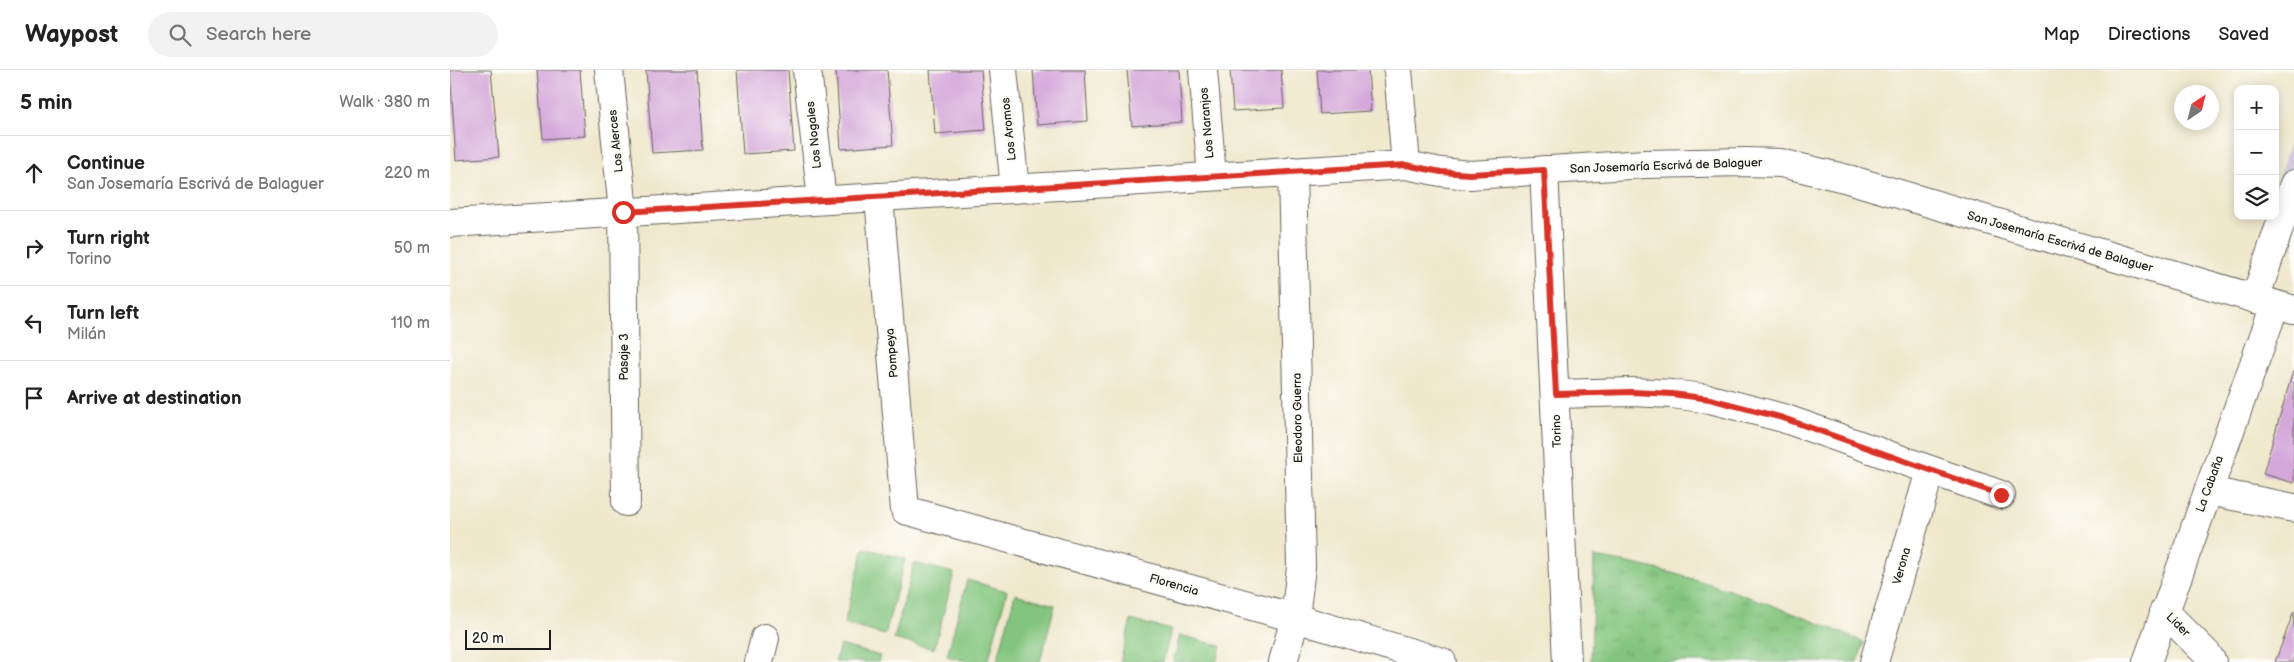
<!DOCTYPE html>
<html lang="en">
<head>
<meta charset="utf-8">
<style>
  :root { --surface:#fff; --page:#f2f2f2; --text:#222; --muted:#767676; --line:#e0e0e0 }
  body { margin:0; font-family:"Balsamiq Sans",sans-serif; background:var(--page); color:var(--text) }
  .controls { position:absolute; right:15px; top:15px; display:grid; overflow:hidden; border-radius:10px; box-shadow:0 2px 12px #0003 }
  .controls button { width:45px; height:45px; display:grid; place-items:center; padding:0; border:0; border-bottom:1px solid var(--line); background:var(--surface); color:var(--text); font:25px sans-serif }
  .compass { position:absolute; left:1724px; top:15px; width:45px; height:45px; border-radius:50%; background:var(--surface); box-shadow:0 2px 12px #0003; rotate:35deg }
  .scale { position:absolute; left:15px; bottom:12px; width:86px; box-sizing:border-box; padding-left:5px; border:2px solid #1c1c1c; border-top:0; font-size:14px; line-height:18px; white-space:nowrap; color:#1c1c1c; -webkit-text-stroke:4px #fdfcf7; paint-order:stroke }
  .stop { position:absolute; width:15px; height:15px; margin:-11px; border:4px solid #d93025; border-radius:50%; background:#fff }
  .stop.end { background:#d93025; border-color:#fff; box-shadow:0 1px 5px #0008 }
  .list { margin:0; padding:0; list-style:none }
  h2 { display:flex; justify-content:space-between; align-items:center; height:65px; margin:0; padding:0 20px; font-size:21px }
  h2 small { font-size:16px; font-weight:400; color:var(--muted) }
  .list li { display:grid; grid-template-columns:32px 1fr auto; gap:15px; align-items:center; box-sizing:border-box; height:75px; padding:0 20px; border-top:1px solid var(--line) }
  .list b { display:block; font-size:19px; white-space:nowrap }
  .list p { margin:0; font-size:16px; white-space:nowrap; color:var(--muted) }
  .list em { font-size:16px; font-style:normal; color:var(--muted) }
  .icon { flex:none; width:28px; height:28px; fill:none; stroke:currentColor; stroke-width:2; stroke-linecap:round; stroke-linejoin:round }
  .map { position:relative; flex:none; width:1844px; height:592px; overflow:hidden }
  header { display:flex; align-items:center; gap:30px; box-sizing:border-box; height:70px; padding:0 25px; background:var(--surface); border-bottom:1px solid var(--line) }
  header strong { font-size:24px }
  nav { display:flex; gap:28px; margin-inline-start:auto; font-size:18px }
  .search { width:350px; height:45px; background:var(--page); display:flex; align-items:center; gap:12px; box-sizing:border-box; padding:0 18px; border-radius:28px; color:var(--muted); font-size:19px }
  main { display:flex }
  aside { flex:1; background:var(--surface) }
  .map>svg:first-child { display:block }
  .industrial { fill:#c9bfd7 }
  .grass { fill:url(#grass-tufts); stroke:#50704d }
  .pitch { fill:#83c57e; stroke:#50704d }
  .building { fill:#d4a8da }
  .lines { fill:none; stroke-linecap:round; stroke-linejoin:round }
  .minor-casing { stroke:#66635a; stroke-width:30 }
  .minor { stroke:#fff; stroke-width:28 }
  .route { stroke:#d93025; stroke-width:6 }
  .labels { text-anchor:middle; dominant-baseline:central; stroke-width:5; stroke-linejoin:round; paint-order:stroke }
  .street-label { font-size:12px; fill:#1c1c1c; stroke:#fdfcf7 }
</style>
</head>
<body>
<header>
<strong>Waypost</strong>
<div class="search"><svg class="icon" aria-label="search" viewBox="0 0 24 24"><circle cx="10" cy="10" r="6"/><path d="M15 15l6 6"/></svg>Search here</div>
<nav><a>Map</a><a>Directions</a><a>Saved</a></nav>
</header>
<main>
<aside>
<h2>5 min<small>Walk · 380 m</small></h2>
<ul class="list">
<li><svg class="icon" aria-label="ahead" viewBox="0 0 24 24"><path d="M12 20V5M6 11l6-6 6 6"/></svg><div><b>Continue</b><p>San Josemaría Escrivá de Balaguer</p></div><em>220 m</em></li>
<li><svg class="icon" aria-label="right" viewBox="0 0 24 24"><path d="M7 20v-9h11M14 6l5 5-5 5"/></svg><div><b>Turn right</b><p>Torino</p></div><em>50 m</em></li>
<li><svg class="icon" aria-label="left" viewBox="0 0 24 24"><path d="M17 20v-9H6M10 6l-5 5 5 5"/></svg><div><b>Turn left</b><p>Milán</p></div><em>110 m</em></li>
<li><svg class="icon" aria-label="arrive" viewBox="0 0 24 24"><path d="M6 21V4h12l-3 4 3 4H6"/></svg><div><b>Arrive at destination</b></div></li>
</ul>
</aside>
<div class="map">
<svg width="1844" height="592" viewBox="0 0 1844 592">
  <defs>
    <pattern id="grass-tufts" width="24" height="20" patternUnits="userSpaceOnUse" patternTransform="scale(1.25)"><rect width="24" height="20" fill="#83c57e"/><path d="M3 7l-1-3M5 7V3M7 7l1-3M15 17l-1-3M17 17v-4M19 17l1-3" fill="none" stroke="#71a96c"/></pattern>
  </defs>
  <rect width="100%" height="100%" fill="#fdfcf7"/>
  <filter id="ink" filterUnits="userSpaceOnUse"><feTurbulence type="fractalNoise" baseFrequency=".02" numOctaves="2"/><feDisplacementMap in="SourceGraphic" scale="10" xChannelSelector="R" yChannelSelector="G"/><feConvolveMatrix kernelMatrix="1 2 1 2 8 2 1 2 1" color-interpolation-filters="sRGB"/></filter>
  <filter id="wash" filterUnits="userSpaceOnUse"><feTurbulence type="fractalNoise" baseFrequency=".0096" numOctaves="4" result="noise"/><feDisplacementMap in="SourceGraphic" scale="20" xChannelSelector="R" yChannelSelector="G"/><feGaussianBlur stdDeviation="1.12" result="paint"/><feColorMatrix in="noise" values="0 0 0 0 0 0 0 0 0 0 0 0 0 0 0 0 0 1.4 0 .05"/><feComposite in="paint" operator="in"/></filter>
  <g filter="url(#wash)">
    <rect width="100%" height="100%" fill="#efe8cd"/>
    <path class="industrial" d="M 1844,60 L 1844,178 L 1810,168 L 1817,146 L 1825,146 L 1825,119 Z"/>
    <path class="grass" d="M 1144,487 C 1235,500 1329,536 1414,572 L 1408,592 L 1141,592 Z"/>
    <g class="pitch">
      <path d="M 414,478 L 455,489 L 435,565 L 394,554 Z"/>
      <path d="M 464,493 L 504,503 L 484,579 L 444,569 Z"/>
      <path d="M 517,510 L 557,521 L 538,592 L 520,592 L 497,586 Z"/>
      <path d="M 565,524 L 605,535 L 590,592 L 547,592 Z"/>
      <path d="M 681,550 L 721,560 L 713,592 L 670,592 Z"/>
      <path d="M 730,565 L 771,576 L 766,592 L 723,592 Z"/>
      <path d="M 390,575 L 430,586 L 428,592 L 385,592 Z"/>
    </g>
    <g id="blocks">
      <g class="building">
        <path d="M 0,0 L 41,0 L 49,87 L 6,90 Z"/>
        <path d="M 87,0 L 130,0 L 135,66 L 93,69 Z"/>
        <path d="M 196,0 L 247,0 L 253,80 L 202,83 Z"/>
        <path d="M 287,0 L 338,0 L 344,81 L 293,84 Z"/>
        <path d="M 386,0 L 437,0 L 443,75 L 391,79 Z"/>
        <path d="M 480,0 L 531,0 L 536,60 L 485,64 Z"/>
        <path d="M 583,0 L 635,0 L 638,51 L 587,55 Z"/>
        <path d="M 677,0 L 729,0 L 732,52 L 682,56 Z"/>
        <path d="M 780,0 L 831,0 L 834,38 L 783,41 Z"/>
        <path d="M 867,0 L 918,0 L 921,41 L 870,44 Z"/>
        <path d="M 1843,301 L 1844,301 L 1844,413 L 1813,404 Z"/>
        <path d="M 1844,541 L 1844,592 L 1825,592 Z"/>
      </g>
    </g>
  </g>
  <g filter="url(#ink)">
    <use href="#blocks" fill-opacity="0" stroke="#66635a" stroke-width="1"/>
    <g class="lines">
      <defs>
        <g id="minor">
          <path d="M 159,0 L 173,142 L 176,432"/>
          <path d="M 357,0 L 372,130"/>
          <path d="M 553,0 L 565,119"/>
          <path d="M 753,0 L 762,106"/>
          <path d="M 948,0 L 956,95"/>
          <path d="M 1094,100 L 1117,592"/>
          <path d="M 429,127 L 455,440 L 845,548 L 992,592"/>
          <path d="M 0,153 L 956,95 L 991,102 L 1020,105 L 1195,94 L 1296,92 L 1331,93 L 1398,109 L 1844,240"/>
          <path d="M 1805,229 L 1844,114"/>
          <path d="M 1106,324 L 1182,322 L 1222,324 L 1260,329 L 1333,348 L 1551,425"/>
          <path d="M 1758,421 L 1844,438"/>
          <path d="M 1714,541 L 1757,584 L 1762,592"/>
          <path d="M 309,592 L 315,568"/>
          <path d="M 833,592 L 845,548 L 851,497 L 842,101"/>
          <path d="M 1424,592 L 1480,401"/>
          <path d="M 1697,592 L 1825,235"/>
        </g>
      </defs>
      <use href="#minor" class="minor-casing"/>
      <use href="#minor" class="minor"/>
    </g>
  </g>
  <g class="lines" filter="url(#ink)">
    <path class="route" d="M 173,142 L 956,95 L 991,102 L 1020,104 L 1094,100 L 1106,324 L 1182,322 L 1222,324 L 1260,329 L 1333,348 L 1551,425"/>
  </g>
  <g class="labels">
    <g class="street-label">
      <text transform="translate(757 53) rotate(-95)">Los Naranjos</text>
      <text transform="translate(559 59) rotate(-96)">Los Aromos</text>
      <text transform="translate(364 65) rotate(-96)">Los Nogales</text>
      <text transform="translate(166 71) rotate(-96)">Los Alerces</text>
      <text transform="translate(1216 96) rotate(-2)">San Josemaría Escrivá de Balaguer</text>
      <text transform="translate(1610 172) rotate(16)">San Josemaría Escrivá de Balaguer</text>
      <text transform="translate(442 283) rotate(-95)">Pompeya</text>
      <text transform="translate(174 287) rotate(-90)">Pasaje 3</text>
      <text transform="translate(848 348) rotate(-91)">Eleodoro Guerra</text>
      <text transform="translate(1107 361) rotate(-92)">Torino</text>
      <text transform="translate(1760 414) rotate(-70)">La Cabaña</text>
      <text transform="translate(1452 496) rotate(-74)">Verona</text>
      <text transform="translate(724 515) rotate(16)">Florencia</text>
      <text transform="translate(1728 555) rotate(45)">Lider</text>
    </g>
  </g>
</svg>
<div class="controls">
<button>+</button>
<button>−</button>
<button><svg class="icon" aria-label="layers" viewBox="0 0 24 24"><path d="M12 4l9 5-9 5-9-5zM3 14l9 5 9-5"/></svg></button>
</div>
<svg class="compass" viewBox="-18 -18 36 36"><path d="M0-13l5 13h-10z" fill="#e53935"/><path d="M0 13l5-13h-10z" fill="#767676"/></svg>
<div class="scale">20 m</div>
<div class="stop" style="left:173px;top:142px"></div>
<div class="stop end" style="left:1551px;top:425px"></div>
</div>
</main>
</body>
</html>
